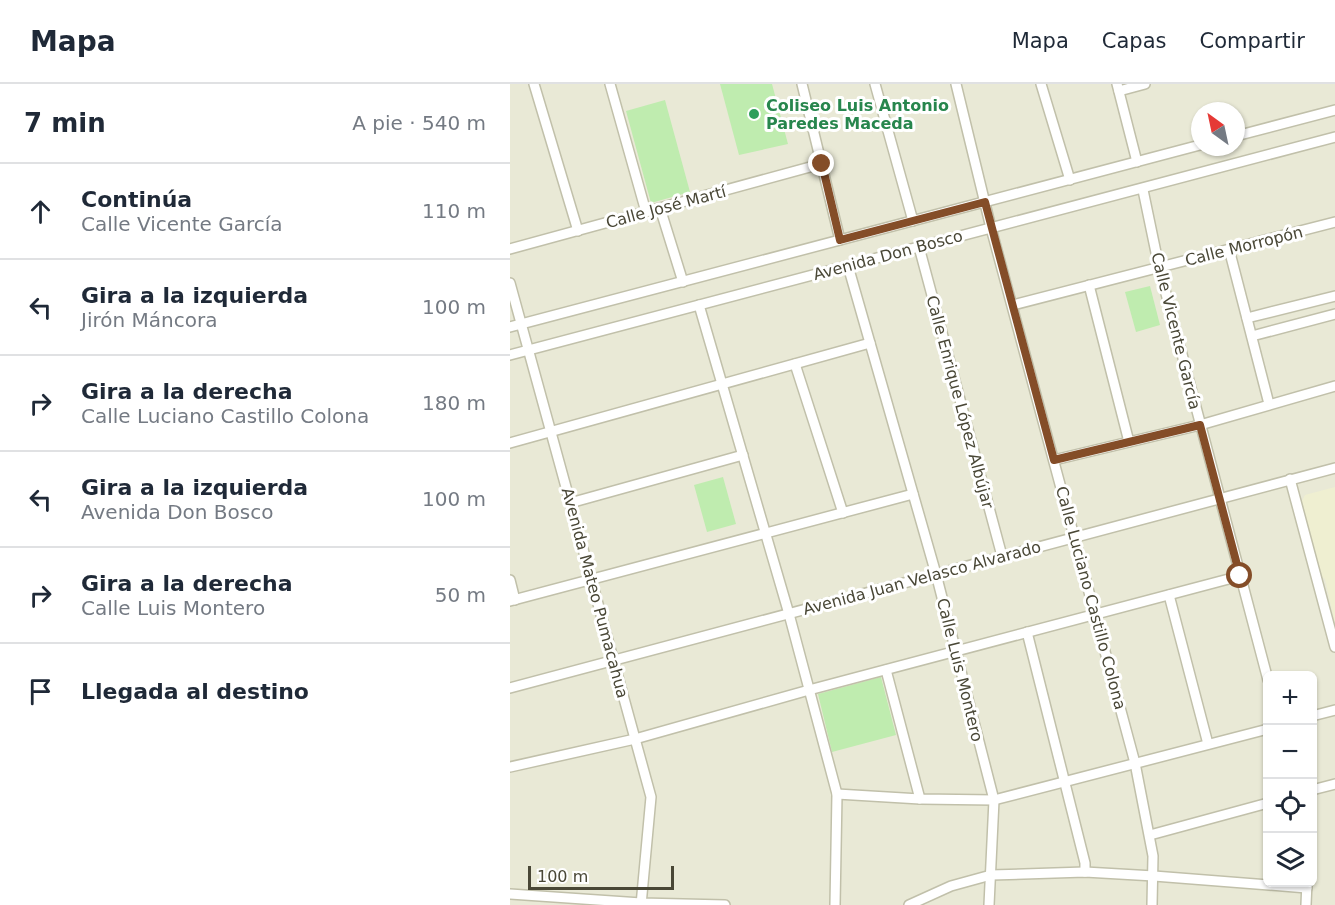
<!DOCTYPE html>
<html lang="es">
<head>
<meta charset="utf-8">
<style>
  :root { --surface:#fff; --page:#f6f6f7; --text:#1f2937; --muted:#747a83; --line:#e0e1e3 }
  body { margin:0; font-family:"DejaVu Sans",sans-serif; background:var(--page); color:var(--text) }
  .controls { position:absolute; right:18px; bottom:18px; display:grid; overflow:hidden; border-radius:9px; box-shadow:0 2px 4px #0004 }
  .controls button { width:54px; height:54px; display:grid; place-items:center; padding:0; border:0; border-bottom:2px solid var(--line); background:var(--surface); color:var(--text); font:30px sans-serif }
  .compass { position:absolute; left:681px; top:18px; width:54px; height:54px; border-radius:50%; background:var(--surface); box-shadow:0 2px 4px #0004; rotate:327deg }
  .scale { position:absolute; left:18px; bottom:15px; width:146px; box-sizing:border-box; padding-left:6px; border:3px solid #494736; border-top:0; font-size:16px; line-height:21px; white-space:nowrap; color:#494736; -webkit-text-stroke:4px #fff; paint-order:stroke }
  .stop { position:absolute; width:18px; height:18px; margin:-14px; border:4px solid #844d28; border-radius:50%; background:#fff }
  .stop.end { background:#844d28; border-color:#fff; box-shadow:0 2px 6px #0008 }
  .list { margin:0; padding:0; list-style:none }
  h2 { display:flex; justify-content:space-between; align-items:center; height:78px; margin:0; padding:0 24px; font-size:26px }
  h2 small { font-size:20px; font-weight:400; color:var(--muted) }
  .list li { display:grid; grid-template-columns:39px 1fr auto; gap:18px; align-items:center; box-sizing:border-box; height:96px; padding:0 24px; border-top:2px solid var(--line) }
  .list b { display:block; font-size:22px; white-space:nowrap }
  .list p { margin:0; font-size:20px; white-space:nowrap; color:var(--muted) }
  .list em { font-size:20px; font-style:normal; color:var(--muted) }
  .icon { flex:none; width:33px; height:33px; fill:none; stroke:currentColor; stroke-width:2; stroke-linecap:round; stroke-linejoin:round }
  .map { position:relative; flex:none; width:825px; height:821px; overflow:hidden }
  header { display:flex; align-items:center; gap:36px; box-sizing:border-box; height:84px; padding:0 30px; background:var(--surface); border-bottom:2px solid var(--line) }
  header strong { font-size:28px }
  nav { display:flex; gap:33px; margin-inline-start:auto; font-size:21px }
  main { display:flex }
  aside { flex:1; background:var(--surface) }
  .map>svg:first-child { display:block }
  .residential { fill:#e9e9d6; fill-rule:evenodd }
  .education { fill:#efefd1 }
  .green { fill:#bfecaf }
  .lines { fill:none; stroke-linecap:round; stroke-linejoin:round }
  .minor-casing { stroke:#c1c0aa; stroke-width:12 }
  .minor { stroke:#fff; stroke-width:9 }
  .route { stroke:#844d28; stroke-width:8 }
  .leisure-dot { fill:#2e9e5b; stroke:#fff; stroke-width:2 }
  .labels { text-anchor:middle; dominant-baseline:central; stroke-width:6; stroke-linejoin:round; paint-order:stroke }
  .leisure-label { font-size:16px; font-weight:bold; fill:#27864d; stroke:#fff; text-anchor:start }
  .street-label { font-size:16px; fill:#494736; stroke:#fff }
</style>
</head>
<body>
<header>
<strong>Mapa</strong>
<nav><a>Mapa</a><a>Capas</a><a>Compartir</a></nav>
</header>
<main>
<aside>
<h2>7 min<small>A pie · 540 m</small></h2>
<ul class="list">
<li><svg class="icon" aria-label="ahead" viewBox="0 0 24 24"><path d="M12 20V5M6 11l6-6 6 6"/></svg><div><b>Continúa</b><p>Calle Vicente García</p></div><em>110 m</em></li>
<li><svg class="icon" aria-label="left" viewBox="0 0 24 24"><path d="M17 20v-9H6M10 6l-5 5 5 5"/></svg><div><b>Gira a la izquierda</b><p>Jirón Máncora</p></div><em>100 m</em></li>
<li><svg class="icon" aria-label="right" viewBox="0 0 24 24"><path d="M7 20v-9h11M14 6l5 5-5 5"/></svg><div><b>Gira a la derecha</b><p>Calle Luciano Castillo Colona</p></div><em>180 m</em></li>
<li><svg class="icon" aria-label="left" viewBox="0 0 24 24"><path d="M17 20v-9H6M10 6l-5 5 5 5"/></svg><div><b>Gira a la izquierda</b><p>Avenida Don Bosco</p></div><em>100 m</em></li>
<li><svg class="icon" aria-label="right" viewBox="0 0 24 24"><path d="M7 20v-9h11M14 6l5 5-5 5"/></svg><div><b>Gira a la derecha</b><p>Calle Luis Montero</p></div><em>50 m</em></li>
<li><svg class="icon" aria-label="arrive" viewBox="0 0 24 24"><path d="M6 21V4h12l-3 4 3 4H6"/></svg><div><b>Llegada al destino</b></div></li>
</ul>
</aside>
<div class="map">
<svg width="825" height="821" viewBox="0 0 825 821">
  <rect width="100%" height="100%" fill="#f5f5e8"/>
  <path class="residential" d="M 0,0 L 825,0 L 825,821 L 0,821 ZM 690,27 L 726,27 L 726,63 L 690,63 ZM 758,592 L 802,592 L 802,798 L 758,798 Z"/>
  <path class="education" d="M 825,403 L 825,540 L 815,495 L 810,492 L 791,419 L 795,411 Z"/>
  <g class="green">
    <path d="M 210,0 L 262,0 L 278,60 L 229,71 Z"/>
    <path d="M 155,16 L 180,108 L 141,119 L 116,27 Z"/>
    <path d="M 640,202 L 650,241 L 626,248 L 615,208 Z"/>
    <path d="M 213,393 L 226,440 L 197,448 L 184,401 Z"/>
    <path d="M 371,593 L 386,651 L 322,668 L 308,610 Z"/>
  </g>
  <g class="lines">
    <defs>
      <g id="minor">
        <path d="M 24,0 L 68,147"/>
        <path d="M 100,0 L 136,128"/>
        <path d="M 292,0 L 330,156"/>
        <path d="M 365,0 L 403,137"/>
        <path d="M 446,0 L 481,144 L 625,679 L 643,772 L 642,821"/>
        <path d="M 531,0 L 560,96"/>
        <path d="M 607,0 L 627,78"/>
        <path d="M 609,7 L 635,0"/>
        <path d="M 726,52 L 825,26"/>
        <path d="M 633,106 L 649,183 L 758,596"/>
        <path d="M 150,124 L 173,198"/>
        <path d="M 409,163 L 492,472"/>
        <path d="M 0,165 L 311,80"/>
        <path d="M 719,165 L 759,320"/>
        <path d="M 338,182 L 426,490 L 484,716 L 479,821"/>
        <path d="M 0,199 L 141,713 L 131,821"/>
        <path d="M 579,201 L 619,358"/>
        <path d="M 189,221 L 279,530 L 327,710 L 325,821"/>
        <path d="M 503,221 L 825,138"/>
        <path d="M 737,234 L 825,212"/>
        <path d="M 0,243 L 690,61"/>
        <path d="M 742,252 L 825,230"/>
        <path d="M 0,271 L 825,53"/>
        <path d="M 285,280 L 333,429"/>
        <path d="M 0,359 L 360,259"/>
        <path d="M 544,376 L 690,341 L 825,302"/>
        <path d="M 780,395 L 825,563"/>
        <path d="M 60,419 L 233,371"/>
        <path d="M 0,496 L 5,516"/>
        <path d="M 659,511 L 698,660"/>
        <path d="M 0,517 L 403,410"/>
        <path d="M 517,548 L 575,779 L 575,788"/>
        <path d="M 376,586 L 410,715"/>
        <path d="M 0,604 L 825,384"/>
        <path d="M 802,632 L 825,626"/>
        <path d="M 0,683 L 125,655 L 299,606 L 730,492"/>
        <path d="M 802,706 L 825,700"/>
        <path d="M 327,710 L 410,715 L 484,716 L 758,645"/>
        <path d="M 640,751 L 758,719"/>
        <path d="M 0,810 L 131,819 L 215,821"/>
        <path d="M 399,821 L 441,802 L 481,791 L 575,788 L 644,792 L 797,804"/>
        <path d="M 796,821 L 797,798"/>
      </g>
    </defs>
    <use href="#minor" class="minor-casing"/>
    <use href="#minor" class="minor"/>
  </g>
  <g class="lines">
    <path class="route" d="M 312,80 L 330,156 L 475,118 L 544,376 L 690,341 L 730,492"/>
  </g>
  <circle class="leisure-dot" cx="244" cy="30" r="6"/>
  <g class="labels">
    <g class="leisure-label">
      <text x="256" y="21">Coliseo Luis Antonio<tspan x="256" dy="18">Paredes Maceda</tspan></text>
    </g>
    <g class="street-label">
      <text transform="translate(156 123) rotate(-15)">Calle José Martí</text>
      <text transform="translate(734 162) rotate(-14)">Calle Morropón</text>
      <text transform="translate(378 171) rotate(-15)">Avenida Don Bosco</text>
      <text transform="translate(666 247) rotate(76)">Calle Vicente García</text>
      <text transform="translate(450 318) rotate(75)">Calle Enrique López Albújar</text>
      <text transform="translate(412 494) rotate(-15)">Avenida Juan Velasco Alvarado</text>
      <text transform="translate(85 509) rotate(75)">Avenida Mateo Pumacahua</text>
      <text transform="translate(581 514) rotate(75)">Calle Luciano Castillo Colona</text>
      <text transform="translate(450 586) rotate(76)">Calle Luis Montero</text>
    </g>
  </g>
</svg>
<div class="controls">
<button>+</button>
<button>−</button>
<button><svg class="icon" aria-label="locate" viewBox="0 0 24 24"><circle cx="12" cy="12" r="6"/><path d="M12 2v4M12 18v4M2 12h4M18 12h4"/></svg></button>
<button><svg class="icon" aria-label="layers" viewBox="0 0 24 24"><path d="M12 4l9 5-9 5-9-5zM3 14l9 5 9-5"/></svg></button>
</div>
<svg class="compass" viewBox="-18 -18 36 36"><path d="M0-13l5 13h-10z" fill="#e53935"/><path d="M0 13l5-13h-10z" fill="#747a83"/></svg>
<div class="scale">100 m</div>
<div class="stop" style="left:730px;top:492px"></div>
<div class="stop end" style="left:312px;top:80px"></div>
</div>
</main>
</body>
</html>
